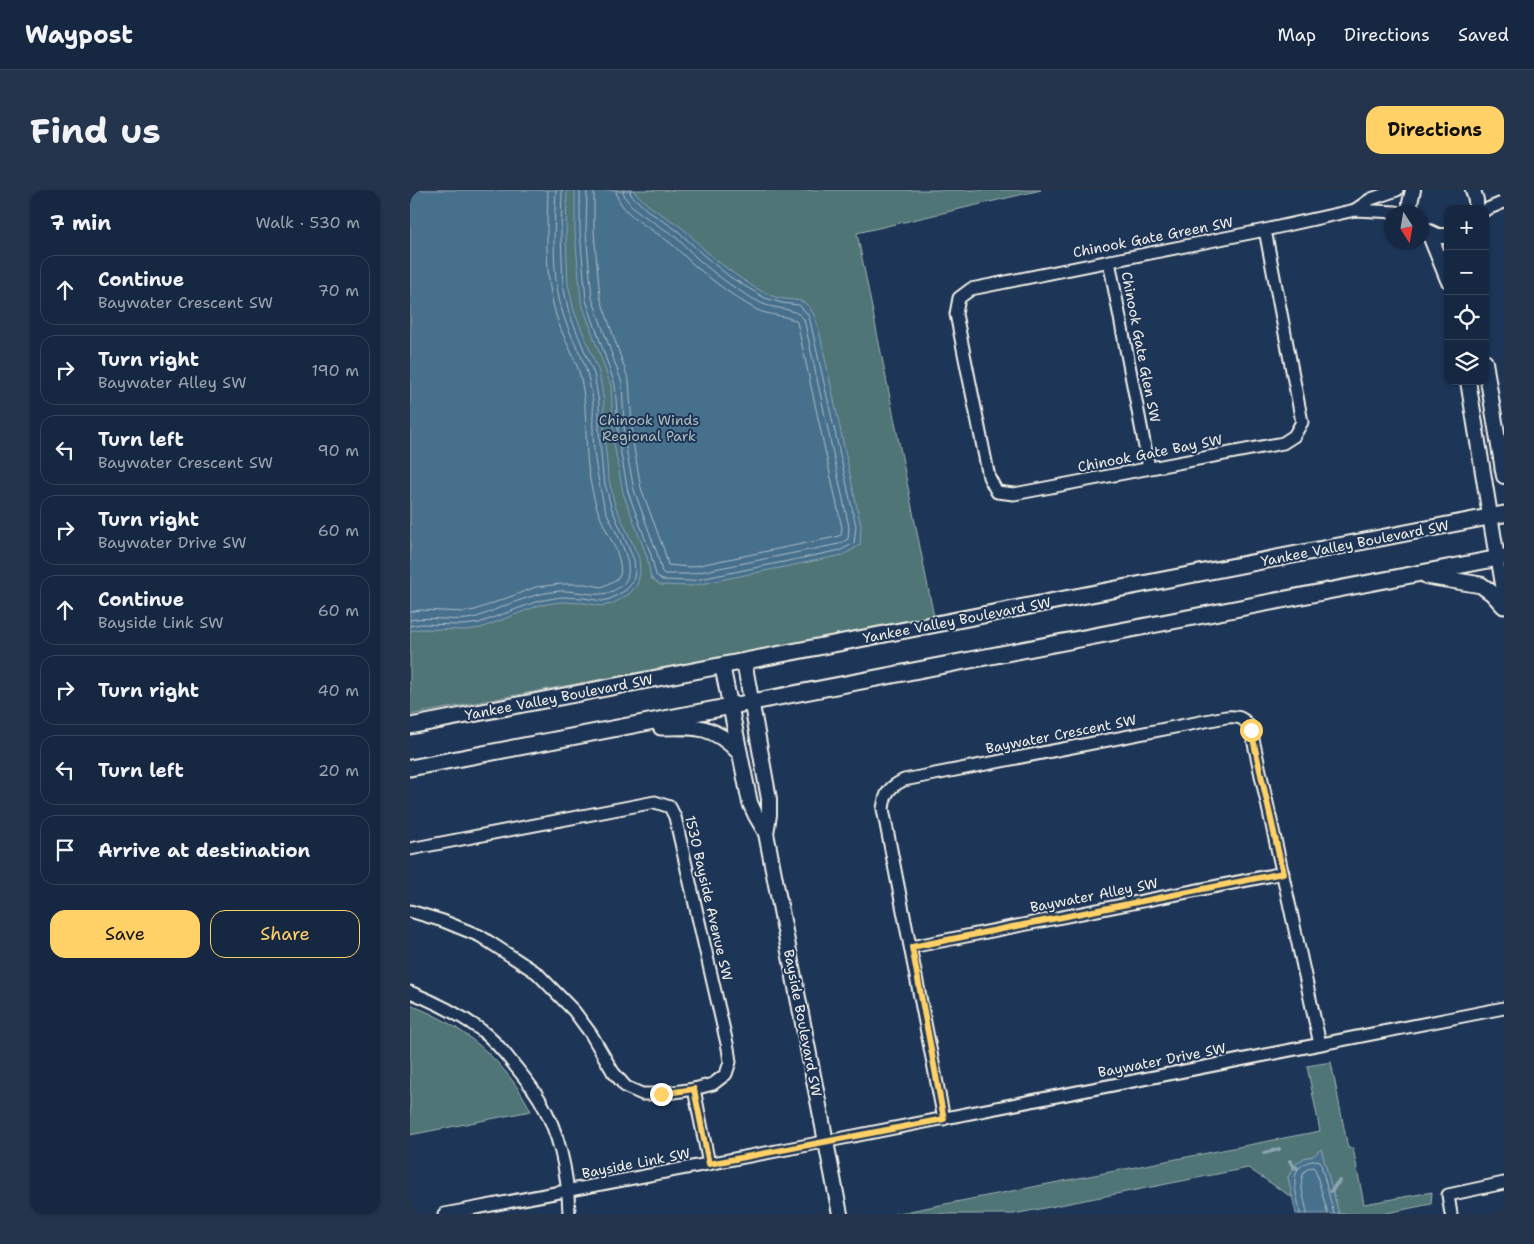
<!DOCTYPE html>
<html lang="en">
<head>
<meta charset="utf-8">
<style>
  :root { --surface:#162841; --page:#23344c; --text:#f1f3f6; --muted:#9ea6b1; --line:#35445a; --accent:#ffd166 }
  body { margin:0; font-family:"Shantell Sans",sans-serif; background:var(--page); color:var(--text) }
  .controls { position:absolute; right:15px; top:15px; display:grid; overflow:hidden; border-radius:10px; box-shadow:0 1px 4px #0004 }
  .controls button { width:45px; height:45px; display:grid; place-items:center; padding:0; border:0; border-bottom:1px solid var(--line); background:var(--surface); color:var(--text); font:25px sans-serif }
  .compass { position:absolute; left:974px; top:15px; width:45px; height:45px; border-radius:50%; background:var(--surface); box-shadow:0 1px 4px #0004; rotate:169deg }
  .stop { position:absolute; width:15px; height:15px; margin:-11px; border:4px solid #ffd166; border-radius:50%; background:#fff }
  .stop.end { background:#ffd166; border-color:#fff; box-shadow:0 1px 5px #0008 }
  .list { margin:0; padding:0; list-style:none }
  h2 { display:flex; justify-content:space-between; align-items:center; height:65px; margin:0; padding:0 20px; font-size:21px }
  h2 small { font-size:16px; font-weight:400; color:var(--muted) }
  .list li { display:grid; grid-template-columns:32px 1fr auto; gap:15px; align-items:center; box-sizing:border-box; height:70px; margin:0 10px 10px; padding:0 10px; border:1px solid var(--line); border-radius:15px }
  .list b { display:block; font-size:19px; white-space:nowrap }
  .list p { margin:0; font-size:16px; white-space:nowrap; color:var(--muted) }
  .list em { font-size:16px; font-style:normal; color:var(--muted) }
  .actions { display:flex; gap:10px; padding:15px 20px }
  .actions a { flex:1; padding:11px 0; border:1px solid var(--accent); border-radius:15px; text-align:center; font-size:18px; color:var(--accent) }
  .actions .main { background:var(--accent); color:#111 }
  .icon { flex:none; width:28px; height:28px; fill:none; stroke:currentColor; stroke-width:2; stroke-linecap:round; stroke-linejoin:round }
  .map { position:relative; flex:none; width:1094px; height:1024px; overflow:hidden; border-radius:15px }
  header { display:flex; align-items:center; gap:30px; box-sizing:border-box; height:70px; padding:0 25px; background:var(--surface); border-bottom:1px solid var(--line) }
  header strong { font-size:24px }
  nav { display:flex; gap:28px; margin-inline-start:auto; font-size:18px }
  .intro { display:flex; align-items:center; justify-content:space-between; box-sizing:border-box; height:120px; padding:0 30px }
  h1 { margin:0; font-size:35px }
  .button { padding:12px 22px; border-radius:15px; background:var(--accent); color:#111; font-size:18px; font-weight:700 }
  main { display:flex; gap:30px; padding:0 30px }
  aside { flex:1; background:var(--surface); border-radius:15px; box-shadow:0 1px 4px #0004 }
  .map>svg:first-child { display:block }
  .green { fill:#507476; stroke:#a2b2af }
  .water { fill:#46708d; stroke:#8ca4b1 }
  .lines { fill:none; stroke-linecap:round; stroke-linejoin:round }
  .shore { stroke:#aebdc4; stroke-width:1 }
  .stream { stroke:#8ca4b1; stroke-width:4 }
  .minor-casing { stroke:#f4f1e8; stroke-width:15 }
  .tertiary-casing { stroke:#f4f1e8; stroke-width:18 }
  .secondary-casing { stroke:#f4f1e8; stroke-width:19 }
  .minor { stroke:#1d3557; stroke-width:11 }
  .tertiary { stroke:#1d3557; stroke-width:14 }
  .secondary { stroke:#1d3557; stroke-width:15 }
  .route { stroke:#ffd166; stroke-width:6 }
  .labels { text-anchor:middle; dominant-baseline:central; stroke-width:4; stroke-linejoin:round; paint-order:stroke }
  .street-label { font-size:14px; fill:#f4f1e8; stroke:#1d3557 }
  .park-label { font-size:14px; fill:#b2bfba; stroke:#1d3557 }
</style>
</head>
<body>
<header>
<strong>Waypost</strong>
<nav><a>Map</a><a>Directions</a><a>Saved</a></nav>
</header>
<div class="intro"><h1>Find us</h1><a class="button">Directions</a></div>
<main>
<aside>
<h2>7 min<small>Walk · 530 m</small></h2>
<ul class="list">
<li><svg class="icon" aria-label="ahead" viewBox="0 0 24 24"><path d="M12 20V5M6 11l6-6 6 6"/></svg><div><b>Continue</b><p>Baywater Crescent SW</p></div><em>70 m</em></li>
<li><svg class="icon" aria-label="right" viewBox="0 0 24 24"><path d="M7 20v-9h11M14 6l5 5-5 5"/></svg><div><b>Turn right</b><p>Baywater Alley SW</p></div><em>190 m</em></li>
<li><svg class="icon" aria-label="left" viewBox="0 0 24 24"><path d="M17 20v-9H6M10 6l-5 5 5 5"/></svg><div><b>Turn left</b><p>Baywater Crescent SW</p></div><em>90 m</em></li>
<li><svg class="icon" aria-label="right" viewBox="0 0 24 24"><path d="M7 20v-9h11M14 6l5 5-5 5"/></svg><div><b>Turn right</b><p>Baywater Drive SW</p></div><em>60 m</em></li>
<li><svg class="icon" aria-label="ahead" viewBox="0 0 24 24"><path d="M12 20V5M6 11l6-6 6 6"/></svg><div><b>Continue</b><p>Bayside Link SW</p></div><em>60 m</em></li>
<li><svg class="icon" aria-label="right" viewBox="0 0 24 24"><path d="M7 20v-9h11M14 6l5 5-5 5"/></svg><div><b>Turn right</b></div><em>40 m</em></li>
<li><svg class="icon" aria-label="left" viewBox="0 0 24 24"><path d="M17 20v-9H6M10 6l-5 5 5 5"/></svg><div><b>Turn left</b></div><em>20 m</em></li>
<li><svg class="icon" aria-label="arrive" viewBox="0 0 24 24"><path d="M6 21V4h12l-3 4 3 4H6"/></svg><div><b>Arrive at destination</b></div></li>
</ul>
<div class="actions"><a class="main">Save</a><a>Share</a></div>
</aside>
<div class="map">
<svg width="1094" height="1024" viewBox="0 0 1094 1024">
  <rect width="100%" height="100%" fill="#1d3557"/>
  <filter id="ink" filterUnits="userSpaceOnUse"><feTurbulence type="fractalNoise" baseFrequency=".02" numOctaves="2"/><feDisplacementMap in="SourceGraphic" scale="10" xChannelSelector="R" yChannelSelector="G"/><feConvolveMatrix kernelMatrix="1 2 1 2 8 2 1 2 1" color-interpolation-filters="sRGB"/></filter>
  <g filter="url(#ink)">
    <g class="green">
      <path d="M 0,0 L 631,0 L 447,43 L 524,427 L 0,525 Z"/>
      <path d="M 0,815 C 51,833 97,872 121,921 L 0,945 Z"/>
      <path d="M 921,872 L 938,958 L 943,958 L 954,1014 L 1022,1002 L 1021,1014 L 972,1024 L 929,1024 L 911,960 L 903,966 L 894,968 L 886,974 L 878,987 L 883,1008 L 838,978 L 604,1024 L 484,1024 L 910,941 L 897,876 Z"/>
    </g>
    <g class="water">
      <path d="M 0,0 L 157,0 L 156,45 L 158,94 L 164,121 L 189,182 L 194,212 L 194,240 L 198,286 L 205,315 L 229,368 L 230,383 L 227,395 L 219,404 L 202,414 L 192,416 L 173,413 L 151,412 L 130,415 L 71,438 L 55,440 L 10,439 L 0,441 Z"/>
      <path d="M 165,0 L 206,0 L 211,2 L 223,0 C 229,6 235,13 242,18 C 252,25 262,30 271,37 C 280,44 287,53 296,61 C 314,77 334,92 355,103 C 385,118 397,96 409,140 L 451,336 L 450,355 L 433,365 L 281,396 L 250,395 L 241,388 L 237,367 L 213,303 L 204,254 L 201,196 L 171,111 L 165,43 Z"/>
      <path d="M 911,959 L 929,1024 L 886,1024 L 878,987 L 886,974 L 894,968 L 903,966 Z"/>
    </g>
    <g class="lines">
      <g class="shore">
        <path d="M 170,0 L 170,42 L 176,110 L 205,195 L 209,253 L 218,302 L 241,365 L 246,385 L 252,390 L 281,391 L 431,360 L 444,353 L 446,336 L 399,126 L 389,115 L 372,113 L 355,108 L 320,87 L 292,64 L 268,41 L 238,21 L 221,5 L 220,0"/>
        <path d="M 177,0 L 176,42 L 182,108 L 212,193 L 215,253 L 224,300 L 247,363 L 252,382 L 254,384 L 280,384 L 429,354 L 438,349 L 439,337 L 394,129 C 385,117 365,120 351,113 C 329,102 307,86 288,69 C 280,62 272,52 263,45 C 250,35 214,18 213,0"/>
        <path d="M 184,0 L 184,42 L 190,107 L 219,191 L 223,252 L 231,298 L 254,360 L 258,375 L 280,377 L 426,347 L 431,345 L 432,338 L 387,132 C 381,126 357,125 347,120 C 324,107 304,92 284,75 C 276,68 268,59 259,52 C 243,39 207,23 206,0"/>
        <path d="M 0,422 L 10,420 L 54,422 L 65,420 L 126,397 L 151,394 L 175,394 L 192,397 L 207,389 L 210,385 C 214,366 194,340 188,321 C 185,313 183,304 181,295 C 173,260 179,224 171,189 C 166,167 152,147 146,125 C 134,85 137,41 138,0"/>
        <path d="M 0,430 C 19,426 38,431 57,429 C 72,427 85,419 99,414 C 116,408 133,402 150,401 C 174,400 192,412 212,395 C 232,378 199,334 194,315 C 188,290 183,265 183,240 C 182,231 184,222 183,213 C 183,206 180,198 179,191 C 175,168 160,147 153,124 C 141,85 144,41 146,0"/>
        <path d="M 0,436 L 10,434 L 54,435 L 69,433 L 128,411 L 151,407 L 173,408 L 192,411 L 200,409 L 216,400 L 223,392 L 225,382 L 224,370 L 201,317 L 193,286 L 189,241 L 189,213 L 184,184 L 159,123 L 153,95 L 151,45 L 152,0"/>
        <path d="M 890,1024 C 889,1008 876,982 896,973 C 899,971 904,971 907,970 L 910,971 L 924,1024"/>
        <path d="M 897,1024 C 896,1010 882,981 903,977 L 905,979 L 918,1024"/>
      </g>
      <g class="stream">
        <path d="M 854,963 L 869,959"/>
        <path d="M 880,971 L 884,977 L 887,978"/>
        <path d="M 921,1001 L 929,991"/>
      </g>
      <defs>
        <g id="minor">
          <path d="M 945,20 L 961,9 L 987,0"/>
          <path d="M 1075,20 L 1094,12"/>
          <path d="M 855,40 L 892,232 L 884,246 L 873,253 L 604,304 L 587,302 L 579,287 L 546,124 L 549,108 L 561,99 L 855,40 L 945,20 L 986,22"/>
          <path d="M 699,71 L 739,278"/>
          <path d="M 1087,368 L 1094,409"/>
          <path d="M 0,659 L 245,612 L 260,617 L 265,627 L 318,858 L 320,872 L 316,884 L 303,894 L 284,899 L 251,904 L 232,904 L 216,897 L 203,882 L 181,844 L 164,821 L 127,783 L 70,746 L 33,731 L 0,721"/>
          <path d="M 501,757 L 873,683"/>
          <path d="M 0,802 C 25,812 49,824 71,840 C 84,850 95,863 105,876 C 114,887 123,898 130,910 C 150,944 158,985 159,1024"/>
          <path d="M 284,899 L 299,974"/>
          <path d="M 534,929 L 473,619 C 475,603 479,597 494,590 L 816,527 C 828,526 835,527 841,540 L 910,854"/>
          <path d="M 34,1024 L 398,955 L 1094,818"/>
          <path d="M 1041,1024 L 1038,1005 L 1094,993"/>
        </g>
        <g id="tertiary">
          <path d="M 1063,0 L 1066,10 L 1066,19"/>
          <path d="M 1001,22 L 1000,13 L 1003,0"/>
          <path d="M 1015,40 L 1028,46 L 1038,46"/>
          <path d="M 1019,43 L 1038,90"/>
          <path d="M 1075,172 L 1094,286"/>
          <path d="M 1058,191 L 1087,368"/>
          <path d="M 334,471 L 359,609 L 359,625 L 356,643 L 430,1024"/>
          <path d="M 312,475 L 340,613 L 346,626 L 356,643"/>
        </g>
        <g id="secondary">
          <path d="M 1093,279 L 1094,280"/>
          <path d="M 1017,386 L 1071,395 L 1082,403 L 1094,416"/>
          <path d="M 0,536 L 1094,324"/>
          <path d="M 251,537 C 287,536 303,535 329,562"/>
          <path d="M 0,578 L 1094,367"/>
        </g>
      </defs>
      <use href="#minor" class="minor-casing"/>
      <use href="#tertiary" class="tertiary-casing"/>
      <use href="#secondary" class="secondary-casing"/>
      <use href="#minor" class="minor"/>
      <use href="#tertiary" class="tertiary"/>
      <use href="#secondary" class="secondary"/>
    </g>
  </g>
  <g class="lines" filter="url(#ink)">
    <path class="route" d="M 251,904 L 284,899 L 299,974 L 534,929 L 502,757 L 873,683 L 841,540"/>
  </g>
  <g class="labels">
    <g class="street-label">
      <text transform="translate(743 47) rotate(-11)">Chinook Gate Green SW</text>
      <text transform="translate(731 157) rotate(79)">Chinook Gate Glen SW</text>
      <text transform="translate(740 263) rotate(-11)">Chinook Gate Bay SW</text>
      <text transform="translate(945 353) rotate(-11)">Yankee Valley Boulevard SW</text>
      <text transform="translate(547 430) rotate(-11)">Yankee Valley Boulevard SW</text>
      <text transform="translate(149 507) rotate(-11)">Yankee Valley Boulevard SW</text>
      <text transform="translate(651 544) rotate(-11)">Baywater Crescent SW</text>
      <text transform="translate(684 705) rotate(-11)">Baywater Alley SW</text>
      <text transform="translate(299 708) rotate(77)">1530 Bayside Avenue SW</text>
      <text transform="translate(393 833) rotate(79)">Bayside Boulevard SW</text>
      <text transform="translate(752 870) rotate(-11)">Baywater Drive SW</text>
      <text transform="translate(226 973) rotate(-11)">Bayside Link SW</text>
    </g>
    <g class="park-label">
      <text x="239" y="230">Chinook Winds<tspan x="239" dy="16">Regional Park</tspan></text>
    </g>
  </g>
</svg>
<div class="controls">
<button>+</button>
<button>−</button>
<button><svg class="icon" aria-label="locate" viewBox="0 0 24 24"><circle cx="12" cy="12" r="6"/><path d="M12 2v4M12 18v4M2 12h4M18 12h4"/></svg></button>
<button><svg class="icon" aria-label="layers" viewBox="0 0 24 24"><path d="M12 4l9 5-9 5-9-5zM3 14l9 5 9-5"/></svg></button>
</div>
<svg class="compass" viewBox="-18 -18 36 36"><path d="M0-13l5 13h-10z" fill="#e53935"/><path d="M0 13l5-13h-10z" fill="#9ea6b1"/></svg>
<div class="stop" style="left:841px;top:540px"></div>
<div class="stop end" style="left:251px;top:904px"></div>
</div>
</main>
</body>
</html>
